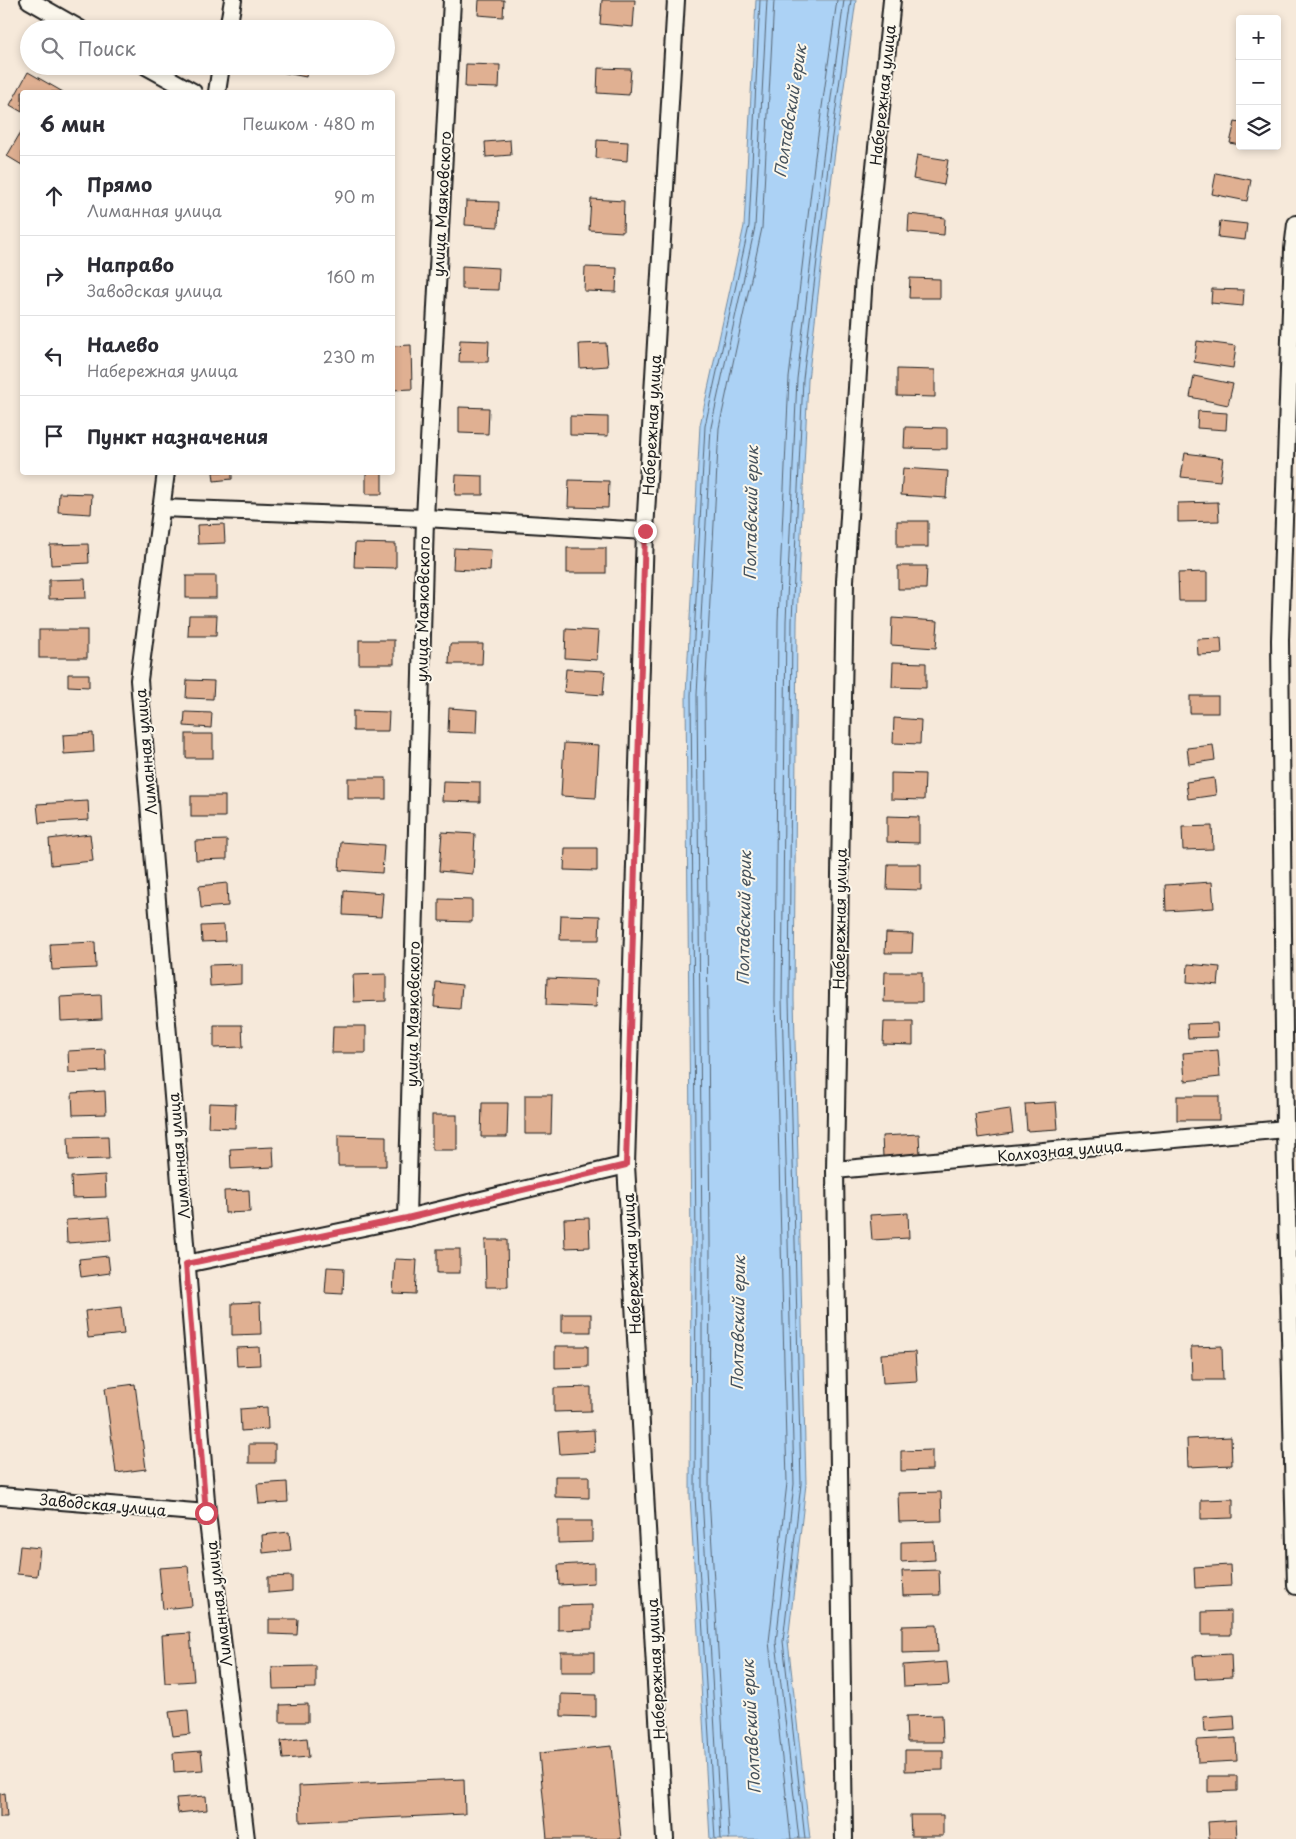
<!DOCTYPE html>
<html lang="ru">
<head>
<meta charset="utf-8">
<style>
  :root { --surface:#fff; --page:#f2f2f3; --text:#2b2b33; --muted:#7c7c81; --line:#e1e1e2 }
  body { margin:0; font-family:"Playpen Sans",sans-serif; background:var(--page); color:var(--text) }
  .controls { position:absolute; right:15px; top:15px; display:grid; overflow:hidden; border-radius:5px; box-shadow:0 2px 8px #0003 }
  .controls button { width:45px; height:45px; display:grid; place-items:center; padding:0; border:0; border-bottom:1px solid var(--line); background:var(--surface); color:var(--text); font:25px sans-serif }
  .stop { position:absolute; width:15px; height:15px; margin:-11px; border:4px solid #d1495b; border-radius:50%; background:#fff }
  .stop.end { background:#d1495b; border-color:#fff; box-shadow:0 1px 5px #0008 }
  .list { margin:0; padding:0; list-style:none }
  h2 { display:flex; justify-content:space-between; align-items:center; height:65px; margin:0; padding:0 20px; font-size:21px }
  h2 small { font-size:16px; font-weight:400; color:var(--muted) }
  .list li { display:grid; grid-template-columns:32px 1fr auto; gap:15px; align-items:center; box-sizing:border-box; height:80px; padding:0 20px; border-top:1px solid var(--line) }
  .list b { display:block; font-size:19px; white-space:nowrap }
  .list p { margin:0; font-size:16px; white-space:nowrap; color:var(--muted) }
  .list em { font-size:16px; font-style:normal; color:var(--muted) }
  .icon { flex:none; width:28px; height:28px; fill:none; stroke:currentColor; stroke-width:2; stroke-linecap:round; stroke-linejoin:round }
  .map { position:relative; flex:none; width:1296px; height:1839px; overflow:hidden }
  .search { position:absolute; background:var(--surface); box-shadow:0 2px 8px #0003; left:20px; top:20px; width:375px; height:55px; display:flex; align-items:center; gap:12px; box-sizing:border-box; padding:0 18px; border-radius:28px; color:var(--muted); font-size:19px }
  .panel { position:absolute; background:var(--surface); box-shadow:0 2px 8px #0003; left:20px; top:90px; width:375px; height:385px; border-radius:5px }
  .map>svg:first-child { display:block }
  .water { fill:#acd2f5; stroke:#72899e }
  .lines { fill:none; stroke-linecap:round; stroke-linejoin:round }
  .shore { stroke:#566573; stroke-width:1 }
  .building { fill:#e0b092; stroke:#1c1c1c }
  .street-casing { stroke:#1c1c1c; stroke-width:20 }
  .street { stroke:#fbf7ec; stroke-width:16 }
  .route { stroke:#d1495b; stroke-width:6 }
  .labels { text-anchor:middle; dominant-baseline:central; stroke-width:4; stroke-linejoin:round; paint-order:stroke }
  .street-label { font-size:15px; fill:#1c1c1c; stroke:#fbf7ec }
  .water-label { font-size:16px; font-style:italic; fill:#47535d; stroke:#fbf7ec }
</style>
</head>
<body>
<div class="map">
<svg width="1296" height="1839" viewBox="0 0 1296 1839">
  <rect width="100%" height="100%" fill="#f6e9da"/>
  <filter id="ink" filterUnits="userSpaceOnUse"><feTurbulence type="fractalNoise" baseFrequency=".02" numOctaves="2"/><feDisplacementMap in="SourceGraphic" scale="10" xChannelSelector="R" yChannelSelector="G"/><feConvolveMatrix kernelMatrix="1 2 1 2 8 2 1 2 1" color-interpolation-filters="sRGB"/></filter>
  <g filter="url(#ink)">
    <path class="water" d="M 756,0 L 856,0 L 834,159 L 808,380 L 797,621 L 794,999 L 806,1484 L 788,1641 L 810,1839 L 710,1839 L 690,1496 L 691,1243 L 686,695 L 700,425 L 744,226 Z"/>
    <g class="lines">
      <g class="shore">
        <path d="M 715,1839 L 695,1496 L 696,1243 L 691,695 L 705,426 L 749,226 L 760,0"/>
        <path d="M 721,1839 L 702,1496 L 702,1243 L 697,695 L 711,427 L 755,227 L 767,0"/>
        <path d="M 729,1839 L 709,1496 L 710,1243 L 705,695 L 719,428 L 762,228 L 774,0"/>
        <path d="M 791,1839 L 769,1642 L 787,1483 L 775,999 L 778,621 L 789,378 L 815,157 L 837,0"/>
        <path d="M 799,1839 L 776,1642 L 794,1484 L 782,999 L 786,621 L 797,379 L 823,158 L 844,0"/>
        <path d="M 805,1839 L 783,1641 L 801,1484 L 789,999 L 792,621 L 803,379 L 829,158 L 851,0"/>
      </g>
    </g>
    <g class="building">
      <path d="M 479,0 L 504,0 L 503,17 L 478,15 Z"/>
      <path d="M 602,0 L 635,0 L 633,27 L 600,24 Z"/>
      <path d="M 1238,43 L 1240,43 L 1240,59 L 1237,59 Z"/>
      <path d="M 466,64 L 500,65 L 499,88 L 465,87 Z"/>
      <path d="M 271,66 L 308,66 L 306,77 L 271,70 Z"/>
      <path d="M 598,68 L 631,69 L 629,95 L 597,93 Z"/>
      <path d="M 28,72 L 63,92 L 22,92 L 22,112 L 10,105 Z"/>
      <path d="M 1235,122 L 1240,123 L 1240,145 L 1230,143 Z"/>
      <path d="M 22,130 L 22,165 L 7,156 Z"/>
      <path d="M 510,140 L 511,155 L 486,157 L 485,142 Z"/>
      <path d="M 597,140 L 628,142 L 627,161 L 596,158 Z"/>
      <path d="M 917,155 L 948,160 L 944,185 L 913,179 Z"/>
      <path d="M 1216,173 L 1251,180 L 1247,201 L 1212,194 Z"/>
      <path d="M 591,199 L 624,201 L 623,232 L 589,230 Z"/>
      <path d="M 466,201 L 499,202 L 498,227 L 465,225 Z"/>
      <path d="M 909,214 L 945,218 L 944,235 L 908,232 Z"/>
      <path d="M 1220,221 L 1247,224 L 1245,240 L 1218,237 Z"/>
      <path d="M 462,266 L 499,268 L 498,290 L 462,289 Z"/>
      <path d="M 585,267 L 617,268 L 616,292 L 584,291 Z"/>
      <path d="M 910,278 L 940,279 L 940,298 L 909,298 Z"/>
      <path d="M 1212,289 L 1244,290 L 1243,306 L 1211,303 Z"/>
      <path d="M 460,340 L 489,341 L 488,362 L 459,362 Z"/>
      <path d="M 1197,341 L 1236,346 L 1233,368 L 1194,362 Z"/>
      <path d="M 606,343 L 608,366 L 580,368 L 579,344 Z"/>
      <path d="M 411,345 L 412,389 L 392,390 L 392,346 Z"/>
      <path d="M 897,369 L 935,370 L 935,397 L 897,396 Z"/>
      <path d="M 1194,376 L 1233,384 L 1228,405 L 1190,397 Z"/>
      <path d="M 459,407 L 489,408 L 488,434 L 459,433 Z"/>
      <path d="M 1198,411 L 1227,413 L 1226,430 L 1197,428 Z"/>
      <path d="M 570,416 L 608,417 L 608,436 L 570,435 Z"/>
      <path d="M 905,427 L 947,428 L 947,449 L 904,448 Z"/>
      <path d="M 1185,453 L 1223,458 L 1220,481 L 1181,477 Z"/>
      <path d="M 903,468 L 948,471 L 946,498 L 901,495 Z"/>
      <path d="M 213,472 L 232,472 L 232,479 L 214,481 Z"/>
      <rect x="366" y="472" width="16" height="22"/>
      <path d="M 456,475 L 483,476 L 483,495 L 455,495 Z"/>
      <path d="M 569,480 L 609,481 L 608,508 L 568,507 Z"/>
      <path d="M 59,493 L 92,494 L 91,514 L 58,512 Z"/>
      <path d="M 1218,502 L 1219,521 L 1178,522 L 1178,503 Z"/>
      <rect x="897" y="521" width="31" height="26"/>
      <path d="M 224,524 L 225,543 L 198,544 L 197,525 Z"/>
      <path d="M 355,543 L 396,544 L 396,568 L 354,567 Z"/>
      <path d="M 88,544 L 89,563 L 51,565 L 50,545 Z"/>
      <path d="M 454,548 L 491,550 L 490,571 L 453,569 Z"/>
      <rect x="567" y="548" width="39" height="25"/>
      <path d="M 898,566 L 927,566 L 926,589 L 898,589 Z"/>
      <path d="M 1207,572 L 1207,601 L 1179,601 L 1178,573 Z"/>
      <rect x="186" y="576" width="30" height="22"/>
      <path d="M 85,579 L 86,598 L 49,599 L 49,580 Z"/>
      <path d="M 189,615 L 217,615 L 216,636 L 188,636 Z"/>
      <path d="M 892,618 L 938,621 L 936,648 L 891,645 Z"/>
      <path d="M 566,629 L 599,631 L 597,660 L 565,658 Z"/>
      <rect x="39" y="630" width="48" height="28"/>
      <path d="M 1221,638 L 1222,654 L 1198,655 L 1197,639 Z"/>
      <rect x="359" y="640" width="35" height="24"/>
      <path d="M 450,644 L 483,644 L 482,664 L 449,664 Z"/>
      <path d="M 893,662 L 926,663 L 926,688 L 892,687 Z"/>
      <path d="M 566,669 L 605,671 L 603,695 L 564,692 Z"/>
      <path d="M 68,674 L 89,674 L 89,687 L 68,686 Z"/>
      <path d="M 187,680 L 214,681 L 213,699 L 186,698 Z"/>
      <rect x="1190" y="696" width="28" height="17"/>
      <path d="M 449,708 L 477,710 L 476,733 L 448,732 Z"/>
      <path d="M 353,711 L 389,712 L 388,731 L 353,731 Z"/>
      <path d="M 185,712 L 212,713 L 211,728 L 184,726 Z"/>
      <path d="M 894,718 L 921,720 L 920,744 L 893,743 Z"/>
      <path d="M 93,733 L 94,752 L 64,754 L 63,735 Z"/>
      <rect x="186" y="734" width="27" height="24"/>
      <path d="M 564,743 L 599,745 L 596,798 L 561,796 Z"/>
      <path d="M 1213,745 L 1215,760 L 1189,764 L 1187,748 Z"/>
      <path d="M 891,773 L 925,774 L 924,800 L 891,799 Z"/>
      <rect x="348" y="778" width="38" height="21"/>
      <path d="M 1214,778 L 1216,795 L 1188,799 L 1186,782 Z"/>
      <path d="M 443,781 L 480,782 L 480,802 L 442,801 Z"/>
      <rect x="191" y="796" width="34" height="21"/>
      <path d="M 88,801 L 89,820 L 39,823 L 37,804 Z"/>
      <path d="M 887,816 L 919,817 L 919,843 L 887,842 Z"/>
      <path d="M 1212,826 L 1213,849 L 1183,850 L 1182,827 Z"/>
      <path d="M 442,832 L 475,834 L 473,874 L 439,871 Z"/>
      <path d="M 90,834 L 93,861 L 51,865 L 49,839 Z"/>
      <path d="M 227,840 L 227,859 L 196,860 L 195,841 Z"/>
      <path d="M 341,842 L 384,845 L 382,873 L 339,870 Z"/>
      <path d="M 565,848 L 597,848 L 597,871 L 564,870 Z"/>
      <path d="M 888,864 L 921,864 L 921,890 L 887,889 Z"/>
      <path d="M 1212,882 L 1214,908 L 1166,911 L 1165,885 Z"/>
      <path d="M 227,883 L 228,906 L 201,908 L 199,886 Z"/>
      <path d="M 344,890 L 383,893 L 381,917 L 343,915 Z"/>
      <path d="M 439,899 L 472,900 L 472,922 L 439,921 Z"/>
      <path d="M 561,915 L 600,916 L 599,940 L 560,940 Z"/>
      <path d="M 224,925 L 225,941 L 202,942 L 201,926 Z"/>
      <path d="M 886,933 L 913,934 L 912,953 L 885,953 Z"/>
      <path d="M 95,942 L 96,968 L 52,970 L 50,944 Z"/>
      <path d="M 241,964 L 241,984 L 210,986 L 209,965 Z"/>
      <path d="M 1188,964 L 1220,967 L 1218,985 L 1187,982 Z"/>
      <path d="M 885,972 L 922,972 L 922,1002 L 884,1002 Z"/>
      <path d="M 386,974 L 386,1001 L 354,1002 L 353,975 Z"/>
      <path d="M 547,978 L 597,980 L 596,1007 L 546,1005 Z"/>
      <path d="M 436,982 L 462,985 L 460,1009 L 434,1007 Z"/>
      <path d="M 101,995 L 102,1019 L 61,1021 L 60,997 Z"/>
      <path d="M 884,1022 L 913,1022 L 913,1045 L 883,1044 Z"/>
      <path d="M 1217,1023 L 1218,1037 L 1188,1038 L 1187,1024 Z"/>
      <path d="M 214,1025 L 242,1025 L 243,1047 L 214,1048 Z"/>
      <path d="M 333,1026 L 366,1026 L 366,1053 L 332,1053 Z"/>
      <path d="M 105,1049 L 106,1071 L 69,1073 L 68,1051 Z"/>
      <path d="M 1218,1050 L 1220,1077 L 1185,1081 L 1183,1053 Z"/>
      <path d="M 105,1091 L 106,1114 L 73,1115 L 72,1093 Z"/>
      <path d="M 525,1095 L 552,1095 L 551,1134 L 525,1134 Z"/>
      <rect x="1177" y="1096" width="42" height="24"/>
      <path d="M 1056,1102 L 1058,1129 L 1027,1131 L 1025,1104 Z"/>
      <path d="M 209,1103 L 236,1104 L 235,1128 L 208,1127 Z"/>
      <path d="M 482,1103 L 508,1103 L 507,1137 L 481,1137 Z"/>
      <path d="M 1010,1109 L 1013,1133 L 978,1138 L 975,1114 Z"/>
      <rect x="432" y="1115" width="25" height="35"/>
      <path d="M 919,1134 L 920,1155 L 883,1157 L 882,1136 Z"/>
      <path d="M 338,1135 L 386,1136 L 386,1166 L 338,1166 Z"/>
      <path d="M 108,1136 L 109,1159 L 69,1160 L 68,1137 Z"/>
      <path d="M 273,1147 L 274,1167 L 231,1169 L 230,1149 Z"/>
      <path d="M 105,1175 L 106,1197 L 72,1198 L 71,1177 Z"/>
      <path d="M 249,1190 L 250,1212 L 225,1213 L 224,1191 Z"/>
      <path d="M 908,1213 L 909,1238 L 872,1240 L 870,1215 Z"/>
      <path d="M 109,1217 L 111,1240 L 67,1243 L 66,1220 Z"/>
      <path d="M 589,1218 L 590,1247 L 565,1248 L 564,1219 Z"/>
      <path d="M 485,1240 L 507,1240 L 508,1287 L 486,1287 Z"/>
      <rect x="437" y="1249" width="23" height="24"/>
      <path d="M 108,1256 L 110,1273 L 81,1277 L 79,1259 Z"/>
      <path d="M 395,1259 L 417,1260 L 415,1294 L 393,1293 Z"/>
      <path d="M 327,1267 L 344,1268 L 343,1294 L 325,1293 Z"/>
      <path d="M 260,1302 L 261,1334 L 232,1335 L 232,1303 Z"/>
      <path d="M 121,1307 L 124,1334 L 88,1338 L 85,1311 Z"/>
      <rect x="562" y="1314" width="29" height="18"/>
      <path d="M 555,1346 L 588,1346 L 588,1367 L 555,1368 Z"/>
      <path d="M 1222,1346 L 1223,1380 L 1192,1380 L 1191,1347 Z"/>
      <path d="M 259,1347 L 260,1365 L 237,1366 L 236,1348 Z"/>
      <path d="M 915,1352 L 917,1381 L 883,1383 L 881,1354 Z"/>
      <path d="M 135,1384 L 146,1469 L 116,1473 L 105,1388 Z"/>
      <path d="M 591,1387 L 591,1411 L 554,1412 L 554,1388 Z"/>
      <path d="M 267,1407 L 268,1429 L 241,1431 L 240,1409 Z"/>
      <path d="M 594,1430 L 595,1452 L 560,1454 L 558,1432 Z"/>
      <path d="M 1231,1437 L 1232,1465 L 1188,1467 L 1187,1439 Z"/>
      <rect x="249" y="1444" width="26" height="19"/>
      <path d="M 932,1450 L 932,1470 L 901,1471 L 901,1451 Z"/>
      <path d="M 555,1476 L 589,1476 L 589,1498 L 555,1497 Z"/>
      <path d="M 287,1482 L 288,1502 L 259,1504 L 257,1484 Z"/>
      <path d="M 941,1492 L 942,1521 L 899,1522 L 898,1493 Z"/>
      <path d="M 1233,1499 L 1233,1518 L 1201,1519 L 1201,1500 Z"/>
      <path d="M 558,1521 L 592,1521 L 592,1542 L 558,1543 Z"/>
      <path d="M 289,1532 L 291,1550 L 263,1553 L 262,1535 Z"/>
      <path d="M 934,1541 L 935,1560 L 901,1562 L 901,1542 Z"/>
      <path d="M 20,1546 L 40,1548 L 37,1576 L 17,1574 Z"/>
      <path d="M 594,1563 L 594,1583 L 559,1585 L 558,1565 Z"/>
      <path d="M 1230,1565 L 1231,1586 L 1195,1588 L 1194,1567 Z"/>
      <path d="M 188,1566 L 192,1606 L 163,1609 L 159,1568 Z"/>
      <path d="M 939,1570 L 940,1595 L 903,1596 L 902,1571 Z"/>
      <path d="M 292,1576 L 292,1591 L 268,1593 L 268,1577 Z"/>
      <path d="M 592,1605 L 592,1629 L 558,1630 L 558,1606 Z"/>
      <path d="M 1231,1611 L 1231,1635 L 1202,1635 L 1202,1612 Z"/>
      <path d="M 269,1619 L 298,1619 L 297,1635 L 269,1634 Z"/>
      <path d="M 937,1625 L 938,1652 L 902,1653 L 902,1626 Z"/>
      <path d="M 190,1633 L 194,1681 L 165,1683 L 162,1635 Z"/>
      <rect x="561" y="1652" width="33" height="20"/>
      <path d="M 1231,1654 L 1232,1677 L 1195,1679 L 1193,1656 Z"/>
      <path d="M 947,1662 L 949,1685 L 904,1687 L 903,1665 Z"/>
      <path d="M 316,1666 L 316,1688 L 273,1689 L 272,1667 Z"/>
      <path d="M 561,1694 L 596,1695 L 596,1717 L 561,1716 Z"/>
      <path d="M 308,1704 L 308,1722 L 280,1722 L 280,1705 Z"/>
      <path d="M 188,1710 L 190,1734 L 173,1736 L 169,1712 Z"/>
      <path d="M 942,1715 L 943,1742 L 907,1742 L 906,1716 Z"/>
      <path d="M 1234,1715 L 1235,1730 L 1204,1732 L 1203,1717 Z"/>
      <path d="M 307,1738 L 309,1757 L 283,1759 L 281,1741 Z"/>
      <path d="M 1236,1738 L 1237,1761 L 1198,1763 L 1197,1740 Z"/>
      <path d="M 612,1746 L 621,1839 L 547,1839 L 539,1753 Z"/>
      <path d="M 905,1750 L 943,1750 L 943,1770 L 905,1771 Z"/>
      <path d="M 201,1751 L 203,1770 L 174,1772 L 173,1753 Z"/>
      <path d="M 1208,1776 L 1237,1776 L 1237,1791 L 1208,1792 Z"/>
      <path d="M 464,1779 L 465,1814 L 300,1822 L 299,1786 Z"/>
      <path d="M 5,1793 L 7,1817 L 0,1817 L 0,1794 Z"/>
      <path d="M 206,1796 L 207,1810 L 178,1813 L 176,1798 Z"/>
      <path d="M 910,1815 L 943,1815 L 943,1836 L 911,1836 Z"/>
      <path d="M 1236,1820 L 1237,1839 L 1209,1839 L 1208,1822 Z"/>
    </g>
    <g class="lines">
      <defs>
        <g id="street">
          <path d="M 29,0 L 80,29"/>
          <path d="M 228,29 L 233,0"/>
          <path d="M 146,66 L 193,92"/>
          <path d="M 217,92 L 221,66"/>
          <path d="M 1296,224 L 1293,249 L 1280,640 L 1285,1129 L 1296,1586"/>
          <path d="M 166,472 L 139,680 L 207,1513 L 246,1839"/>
          <path d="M 161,508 L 425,518 L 645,531"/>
          <path d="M 835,1170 L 1285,1129"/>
          <path d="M 407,1218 L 425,518 L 452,0"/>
          <path d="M 186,1264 L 407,1218 L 626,1165"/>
          <path d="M 0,1496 L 207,1513"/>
          <path d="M 665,1839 L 626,1165 L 645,531 L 676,0"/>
          <path d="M 844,1839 L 835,1170 L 845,581 L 864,275 L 892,0"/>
        </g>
      </defs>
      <use href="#street" class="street-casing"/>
      <use href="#street" class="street"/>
    </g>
  </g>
  <g class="lines" filter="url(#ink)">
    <path class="route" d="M 206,1513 L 186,1264 L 407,1218 L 626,1165 L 645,531"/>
  </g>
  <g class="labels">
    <g class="street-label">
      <text transform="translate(882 95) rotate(-84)">Набережная улица</text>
      <text transform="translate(441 204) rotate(-87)">улица Маяковского</text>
      <text transform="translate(651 425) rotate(-87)">Набережная улица</text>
      <text transform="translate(422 609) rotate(-89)">улица Маяковского</text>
      <text transform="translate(145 752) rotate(-95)">Лиманная улица</text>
      <text transform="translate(839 919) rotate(-89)">Набережная улица</text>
      <text transform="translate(412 1014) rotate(-89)">улица Маяковского</text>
      <text transform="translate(1060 1150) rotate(-5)">Колхозная улица</text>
      <text transform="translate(178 1156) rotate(-95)">Лиманная улица</text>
      <text transform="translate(631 1264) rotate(-93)">Набережная улица</text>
      <text transform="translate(103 1504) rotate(5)">Заводская улица</text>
      <text transform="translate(218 1604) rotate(-97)">Лиманная улица</text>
      <text transform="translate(655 1669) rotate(-93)">Набережная улица</text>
    </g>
    <g class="water-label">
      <text transform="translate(789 111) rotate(-81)">Полтавский ерик</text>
      <text transform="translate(750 513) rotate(-89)">Полтавский ерик</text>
      <text transform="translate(743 918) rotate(-89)">Полтавский ерик</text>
      <text transform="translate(737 1323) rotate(-89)">Полтавский ерик</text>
      <text transform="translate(750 1727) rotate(-93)">Полтавский ерик</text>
    </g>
  </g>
</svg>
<div class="controls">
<button>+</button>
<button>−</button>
<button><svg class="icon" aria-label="layers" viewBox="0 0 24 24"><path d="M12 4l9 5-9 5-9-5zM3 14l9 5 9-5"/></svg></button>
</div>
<div class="stop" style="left:206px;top:1513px"></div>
<div class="stop end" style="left:645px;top:531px"></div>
<div class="search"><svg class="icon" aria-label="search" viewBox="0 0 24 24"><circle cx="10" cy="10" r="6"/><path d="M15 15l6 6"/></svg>Поиск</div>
<section class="panel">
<h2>6 мин<small>Пешком · 480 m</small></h2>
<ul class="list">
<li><svg class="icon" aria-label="ahead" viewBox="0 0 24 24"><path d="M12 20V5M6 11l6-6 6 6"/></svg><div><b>Прямо</b><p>Лиманная улица</p></div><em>90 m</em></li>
<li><svg class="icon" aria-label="right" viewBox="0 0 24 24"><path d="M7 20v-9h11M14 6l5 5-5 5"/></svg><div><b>Направо</b><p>Заводская улица</p></div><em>160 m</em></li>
<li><svg class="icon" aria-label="left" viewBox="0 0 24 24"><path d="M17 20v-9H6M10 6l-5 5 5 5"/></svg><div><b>Налево</b><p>Набережная улица</p></div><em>230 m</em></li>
<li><svg class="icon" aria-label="arrive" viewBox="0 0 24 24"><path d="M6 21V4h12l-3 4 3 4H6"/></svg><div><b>Пункт назначения</b></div></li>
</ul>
</section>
</div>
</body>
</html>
